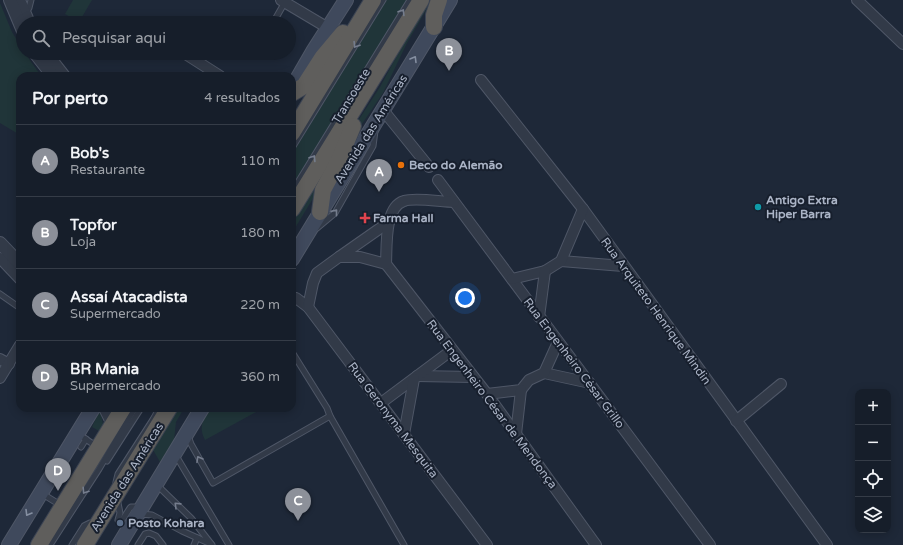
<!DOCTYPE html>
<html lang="pt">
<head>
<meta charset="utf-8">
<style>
  :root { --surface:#161e2a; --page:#232b36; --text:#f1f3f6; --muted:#9ea2a8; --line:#353c47; --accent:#8c9099 }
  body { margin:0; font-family:"Varela Round",sans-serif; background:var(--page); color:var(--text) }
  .controls { position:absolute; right:12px; bottom:12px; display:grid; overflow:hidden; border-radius:8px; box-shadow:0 2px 10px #0003 }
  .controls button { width:36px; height:36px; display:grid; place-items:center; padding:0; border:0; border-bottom:1px solid var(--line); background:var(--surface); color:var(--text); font:20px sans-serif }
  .you { position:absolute; left:465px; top:298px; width:14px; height:14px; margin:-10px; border:3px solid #fff; border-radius:50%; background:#1a73e8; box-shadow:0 0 0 6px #1a73e833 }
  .badge { display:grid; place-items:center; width:26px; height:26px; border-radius:50%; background:var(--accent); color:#fff; font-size:13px; font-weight:700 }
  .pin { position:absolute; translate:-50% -33px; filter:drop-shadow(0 1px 2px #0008) }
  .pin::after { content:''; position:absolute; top:21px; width:14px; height:12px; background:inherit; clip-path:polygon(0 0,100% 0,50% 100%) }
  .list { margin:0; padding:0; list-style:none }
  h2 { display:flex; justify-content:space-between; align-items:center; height:52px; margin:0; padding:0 16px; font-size:17px }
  h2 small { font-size:13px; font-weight:400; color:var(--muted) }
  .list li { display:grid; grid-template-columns:26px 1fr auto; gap:12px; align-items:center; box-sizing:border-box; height:72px; padding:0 16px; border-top:1px solid var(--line) }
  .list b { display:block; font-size:15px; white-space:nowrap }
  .list p { margin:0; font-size:13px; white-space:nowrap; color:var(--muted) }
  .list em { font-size:13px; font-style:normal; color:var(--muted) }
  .icon { flex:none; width:22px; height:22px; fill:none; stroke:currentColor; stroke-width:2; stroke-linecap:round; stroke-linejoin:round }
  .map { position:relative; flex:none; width:903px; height:545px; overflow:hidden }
  .search { position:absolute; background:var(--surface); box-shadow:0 2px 10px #0003; left:16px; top:16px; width:280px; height:44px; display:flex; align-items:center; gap:10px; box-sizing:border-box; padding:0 14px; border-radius:22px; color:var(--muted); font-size:15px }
  .panel { position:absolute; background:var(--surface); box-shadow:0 2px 10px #0003; left:16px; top:72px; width:280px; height:340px; border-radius:12px }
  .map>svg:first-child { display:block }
  .green { fill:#203539 }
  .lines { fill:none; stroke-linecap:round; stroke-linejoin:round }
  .service-casing { stroke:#4f5767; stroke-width:7 }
  .minor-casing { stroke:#4f5767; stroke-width:12 }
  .tertiary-casing { stroke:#4f5767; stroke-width:14 }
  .secondary-casing { stroke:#4f5767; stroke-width:16 }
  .trunk-casing { stroke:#3c4453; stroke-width:18 }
  .service { stroke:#323a48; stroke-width:5 }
  .minor { stroke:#323a48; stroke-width:10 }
  .tertiary { stroke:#323a48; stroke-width:12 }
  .secondary { stroke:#3f495c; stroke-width:14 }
  .trunk { stroke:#5f5e5c; stroke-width:16 }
  .oneway { stroke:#757d8d }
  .oneway2 { stroke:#858fa1 }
  .food-dot { fill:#e8710a; stroke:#171f2d; stroke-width:1.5 }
  .culture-dot { fill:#0f9aa8; stroke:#171f2d; stroke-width:1.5 }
  .health-dot { fill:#e0444e; stroke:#171f2d; stroke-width:1.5 }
  .service-dot { fill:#5c6f8a; stroke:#171f2d; stroke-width:1.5 }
  .labels { text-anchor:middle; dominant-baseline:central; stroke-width:4; stroke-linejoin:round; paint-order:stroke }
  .street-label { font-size:12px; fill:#abb4c6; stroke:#171f2d }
  .poi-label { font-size:12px; font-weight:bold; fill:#abb4c6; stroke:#171f2d; text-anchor:start }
</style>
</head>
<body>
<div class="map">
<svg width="903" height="545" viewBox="0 0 903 545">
  <rect width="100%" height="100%" fill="#1e2838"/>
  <g class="green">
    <path d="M 73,0 L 92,0 L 79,22 L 65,14 Z"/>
    <path d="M 386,0 L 409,0 L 292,190 L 292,154 Z"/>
    <path d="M 427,0 L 432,0 L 407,43 L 383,93 L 347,146 L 354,127 L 380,87 Z"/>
    <path d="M 0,3 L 12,32 L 23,50 L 23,53 L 25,53 L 41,76 L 20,76 L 20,135 L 0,123 Z"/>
    <path d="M 344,135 L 329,172 L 292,233 L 292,220 Z"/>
    <path d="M 176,408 L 180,408 L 183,410 L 176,422 L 174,440 L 160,462 L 152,448 Z"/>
    <path d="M 211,408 L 256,408 L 258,411 L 205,440 C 198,426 203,420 211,408 Z"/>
    <path d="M 101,413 L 103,424 L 99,431 L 92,427 L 98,414 Z"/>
  </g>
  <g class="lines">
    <defs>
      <g id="service">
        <path d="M 26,13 L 29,8 L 31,0"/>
        <path d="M 273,23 L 285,2"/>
        <path d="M 292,148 L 383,0"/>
        <path d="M 292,192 L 410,0"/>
        <path d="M 317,228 L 335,213 L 373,146 L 375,131"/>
        <path d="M 0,294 L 20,308"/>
        <path d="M 292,352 L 327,408 L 330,416 L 404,545"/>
        <path d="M 153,420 L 159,408"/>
        <path d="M 78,434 L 96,446"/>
        <path d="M 188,436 L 191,444 L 213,483 L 330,416"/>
        <path d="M 81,447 L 86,439"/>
        <path d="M 175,454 L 229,545"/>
        <path d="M 107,461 L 141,408"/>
        <path d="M 116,482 L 118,474 L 154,418"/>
        <path d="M 156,484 L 191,518 L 212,545"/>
        <path d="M 41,493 L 62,506"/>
        <path d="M 117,498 L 120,513 L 118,520"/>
        <path d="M 140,514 L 152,515 L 182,531 L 211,544"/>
        <path d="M 121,522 L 130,508 L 131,507 L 140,507"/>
        <path d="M 50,545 L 99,469 L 135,408"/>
        <path d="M 72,545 L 84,526 L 90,523"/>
        <path d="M 138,545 L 145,534 L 149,533 L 156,536 L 163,545"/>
        <path d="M 194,545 L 197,538"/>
      </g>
      <g id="minor">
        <path d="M 20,0 L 30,23"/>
        <path d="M 281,0 L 328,28"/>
        <path d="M 857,0 L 903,44"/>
        <path d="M 47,53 L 65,76"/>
        <path d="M 184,53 L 220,76"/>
        <path d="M 481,80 L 583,209 L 827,545"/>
        <path d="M 383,110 L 429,167"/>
        <path d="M 438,180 L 710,545"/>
        <path d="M 339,257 L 389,222"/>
        <path d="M 0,258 L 20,279"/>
        <path d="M 561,261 L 623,266"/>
        <path d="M 386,264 L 487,394 L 596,545"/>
        <path d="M 512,279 L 545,271 L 561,261 L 583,209"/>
        <path d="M 292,297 L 296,298 L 308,307 L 487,545"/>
        <path d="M 308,307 L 313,283 L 317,273 L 339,257 L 360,257 L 386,264 C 387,247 384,207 404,201 C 415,197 441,202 454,202"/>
        <path d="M 539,317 L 545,271"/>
        <path d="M 0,359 L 9,364"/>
        <path d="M 544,373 L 590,383"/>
        <path d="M 417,376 L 473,377"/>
        <path d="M 0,378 L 20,345"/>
        <path d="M 487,394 L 521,390 L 529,380 L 544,373 L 558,342"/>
        <path d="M 381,403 L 452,350"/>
        <path d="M 736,421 L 781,384"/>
        <path d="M 404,434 L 414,379"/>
        <path d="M 516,434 L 521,390"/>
      </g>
      <g id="tertiary">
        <path d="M 10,0 L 23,31"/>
        <path d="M 35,53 L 53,76"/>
        <path d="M 0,243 L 20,264"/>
        <path d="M 105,408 L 113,424"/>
      </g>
      <g id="secondary">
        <path d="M 292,88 L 314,50 L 346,0"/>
        <path d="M 292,259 L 450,0"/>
        <path d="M 9,545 L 93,408"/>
        <path d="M 119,545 L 202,408"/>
      </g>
      <g id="trunk">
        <path d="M 434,27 L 434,15 L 439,0"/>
        <path d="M 292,93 L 304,86 L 322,58 L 343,33"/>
        <path d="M 292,133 L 373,0"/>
        <path d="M 292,209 L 421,0"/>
        <path d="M 320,212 L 323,190 L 339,160 L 353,126"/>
        <path d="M 39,545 L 123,408"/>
        <path d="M 85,545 L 169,408"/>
      </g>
    </defs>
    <use href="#service" class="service-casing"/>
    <use href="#minor" class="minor-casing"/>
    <use href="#tertiary" class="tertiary-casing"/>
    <use href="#secondary" class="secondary-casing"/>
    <use href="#trunk" class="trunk-casing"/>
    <use href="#service" class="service"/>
    <use href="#minor" class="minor"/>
    <use href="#tertiary" class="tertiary"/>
    <use href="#secondary" class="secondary"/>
    <use href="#trunk" class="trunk"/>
  </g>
  <defs><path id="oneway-chevron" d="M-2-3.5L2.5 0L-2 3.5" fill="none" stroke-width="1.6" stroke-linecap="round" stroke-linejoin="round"/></defs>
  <g class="oneway">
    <use href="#oneway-chevron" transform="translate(402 12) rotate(-58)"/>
    <use href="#oneway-chevron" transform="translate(356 45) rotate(122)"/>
    <use href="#oneway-chevron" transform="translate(313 158) rotate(-58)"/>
    <use href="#oneway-chevron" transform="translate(335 212) rotate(-51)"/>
    <use href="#oneway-chevron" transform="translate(199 459) rotate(-120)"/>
    <use href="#oneway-chevron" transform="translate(85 491) rotate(123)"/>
    <use href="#oneway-chevron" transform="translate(177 505) rotate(-136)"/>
  </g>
  <g class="oneway2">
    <use href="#oneway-chevron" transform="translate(414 59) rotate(-59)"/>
    <use href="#oneway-chevron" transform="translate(28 513) rotate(121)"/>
  </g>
  <circle class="food-dot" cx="401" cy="165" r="4"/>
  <circle class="culture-dot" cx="758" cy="207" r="4"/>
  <path class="health-dot" d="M363 212h4v4h4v4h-4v4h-4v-4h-4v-4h4z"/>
  <circle class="service-dot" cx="120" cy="523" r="4"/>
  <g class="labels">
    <g class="street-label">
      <text transform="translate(351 96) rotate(-59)">Transoeste</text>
      <text transform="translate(371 129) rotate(-58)">Avenida das Américas</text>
      <text transform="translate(656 311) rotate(54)">Rua Arquiteto Henrique Mindin</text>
      <text transform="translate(574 363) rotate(53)">Rua Engenheiro César Grillo</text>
      <text transform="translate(492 404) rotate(53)">Rua Engenheiro César de Mendonça</text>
      <text transform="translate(393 420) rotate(53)">Rua Geronyma Mesquita</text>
      <text transform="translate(127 477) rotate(-58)">Avenida das Américas</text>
    </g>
    <g class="poi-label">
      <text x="409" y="165">Beco do Alemão</text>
      <text x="766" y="200">Antigo Extra<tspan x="766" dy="14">Hiper Barra</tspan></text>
      <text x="373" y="218">Farma Hall</text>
      <text x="128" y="523">Posto Kohara</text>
    </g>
  </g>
</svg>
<div class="controls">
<button>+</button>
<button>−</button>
<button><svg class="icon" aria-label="locate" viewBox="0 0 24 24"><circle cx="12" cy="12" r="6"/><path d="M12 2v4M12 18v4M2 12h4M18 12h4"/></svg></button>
<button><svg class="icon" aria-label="layers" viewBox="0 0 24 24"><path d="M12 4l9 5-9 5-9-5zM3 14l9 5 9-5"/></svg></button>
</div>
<div class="you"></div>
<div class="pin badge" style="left:379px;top:192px">A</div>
<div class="pin badge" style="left:449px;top:71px">B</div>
<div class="pin badge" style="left:298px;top:521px">C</div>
<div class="pin badge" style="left:58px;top:491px">D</div>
<div class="search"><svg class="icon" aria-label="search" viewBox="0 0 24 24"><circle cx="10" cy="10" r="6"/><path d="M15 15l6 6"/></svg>Pesquisar aqui</div>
<section class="panel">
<h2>Por perto<small>4 resultados</small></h2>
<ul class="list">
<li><span class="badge">A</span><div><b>Bob's</b><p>Restaurante</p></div><em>110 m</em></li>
<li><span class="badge">B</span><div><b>Topfor</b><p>Loja</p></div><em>180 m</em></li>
<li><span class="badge">C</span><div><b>Assaí Atacadista</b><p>Supermercado</p></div><em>220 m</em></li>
<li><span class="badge">D</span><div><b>BR Mania</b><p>Supermercado</p></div><em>360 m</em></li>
</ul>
</section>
</div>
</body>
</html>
